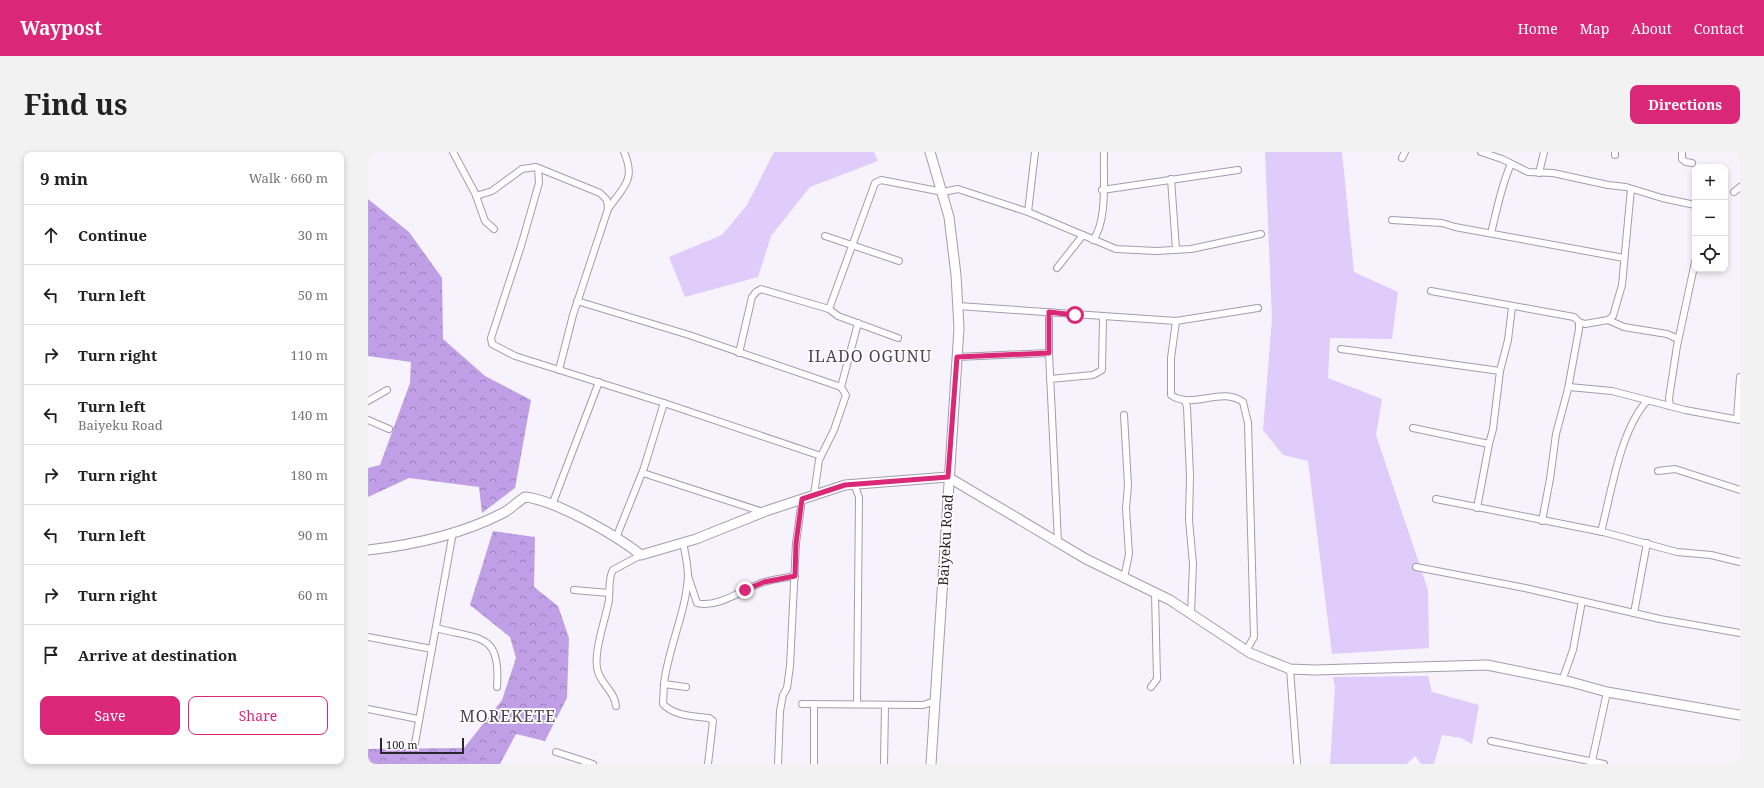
<!DOCTYPE html>
<html lang="en">
<head>
<meta charset="utf-8">
<style>
  :root { --surface:#fff; --page:#f2f2f2; --text:#222; --muted:#767676; --line:#e0e0e0; --accent:#db2777 }
  body { margin:0; font-family:"Noto Serif",serif; background:var(--page); color:var(--text) }
  .controls { position:absolute; right:12px; top:12px; display:grid; overflow:hidden; border-radius:8px; box-shadow:0 2px 6px #0003 }
  .controls button { width:36px; height:36px; display:grid; place-items:center; padding:0; border:0; border-bottom:1px solid var(--line); background:var(--surface); color:var(--text); font:20px sans-serif }
  .scale { position:absolute; left:12px; bottom:10px; width:84px; box-sizing:border-box; padding-left:4px; border:2px solid #28252d; border-top:0; font-size:11px; line-height:14px; white-space:nowrap; color:#28252d; -webkit-text-stroke:3px #fff; paint-order:stroke }
  .stop { position:absolute; width:12px; height:12px; margin:-9px; border:3px solid #db2777; border-radius:50%; background:#fff }
  .stop.end { background:#db2777; border-color:#fff; box-shadow:0 1px 4px #0008 }
  .list { margin:0; padding:0; list-style:none }
  h2 { display:flex; justify-content:space-between; align-items:center; height:52px; margin:0; padding:0 16px; font-size:17px }
  h2 small { font-size:13px; font-weight:400; color:var(--muted) }
  .list li { display:grid; grid-template-columns:26px 1fr auto; gap:12px; align-items:center; box-sizing:border-box; height:60px; padding:0 16px; border-top:1px solid var(--line) }
  .list b { display:block; font-size:15px; white-space:nowrap }
  .list p { margin:0; font-size:13px; white-space:nowrap; color:var(--muted) }
  .list em { font-size:13px; font-style:normal; color:var(--muted) }
  .actions { display:flex; gap:8px; padding:12px 16px }
  .actions a { flex:1; padding:9px 0; border:1px solid var(--accent); border-radius:8px; text-align:center; font-size:14px; color:var(--accent) }
  .actions .main { background:var(--accent); color:#fff }
  .icon { flex:none; width:22px; height:22px; fill:none; stroke:currentColor; stroke-width:2; stroke-linecap:round; stroke-linejoin:round }
  .map { position:relative; flex:none; width:1372px; height:612px; overflow:hidden; border-radius:8px }
  header { display:flex; align-items:center; gap:24px; box-sizing:border-box; height:56px; padding:0 20px; background:var(--accent); color:#fff }
  header strong { font-size:19px }
  nav { display:flex; gap:22px; margin-inline-start:auto; font-size:14px }
  .intro { display:flex; align-items:center; justify-content:space-between; box-sizing:border-box; height:96px; padding:0 24px }
  h1 { margin:0; font-size:28px }
  .button { padding:10px 18px; border-radius:8px; background:var(--accent); color:#fff; font-size:14px; font-weight:700 }
  main { display:flex; gap:24px; padding:0 24px }
  aside { flex:1; background:var(--surface); border-radius:8px; box-shadow:0 2px 6px #0003 }
  .map>svg:first-child { display:block }
  .grass { fill:#e0ccfa }
  .forest { fill:url(#forest-crowns) }
  .lines { fill:none; stroke-linecap:round; stroke-linejoin:round }
  .street-casing { stroke:#a49bb0; stroke-width:8 }
  .secondary-casing { stroke:#a49bb0; stroke-width:11 }
  .street { stroke:#fff; stroke-width:6 }
  .secondary { stroke:#fff; stroke-width:9 }
  .route { stroke:#db2777; stroke-width:5 }
  .labels { text-anchor:middle; dominant-baseline:central; stroke-width:3.5; stroke-linejoin:round; paint-order:stroke }
  .street-label { font-size:14px; fill:#28252d; stroke:#fff }
  .quarter-label { font-size:16px; letter-spacing:1px; fill:#4c4356; stroke:#fff }
</style>
</head>
<body>
<header>
<strong>Waypost</strong>
<nav><a>Home</a><a>Map</a><a>About</a><a>Contact</a></nav>
</header>
<div class="intro"><h1>Find us</h1><a class="button">Directions</a></div>
<main>
<aside>
<h2>9 min<small>Walk · 660 m</small></h2>
<ul class="list">
<li><svg class="icon" aria-label="ahead" viewBox="0 0 24 24"><path d="M12 20V5M6 11l6-6 6 6"/></svg><div><b>Continue</b></div><em>30 m</em></li>
<li><svg class="icon" aria-label="left" viewBox="0 0 24 24"><path d="M17 20v-9H6M10 6l-5 5 5 5"/></svg><div><b>Turn left</b></div><em>50 m</em></li>
<li><svg class="icon" aria-label="right" viewBox="0 0 24 24"><path d="M7 20v-9h11M14 6l5 5-5 5"/></svg><div><b>Turn right</b></div><em>110 m</em></li>
<li><svg class="icon" aria-label="left" viewBox="0 0 24 24"><path d="M17 20v-9H6M10 6l-5 5 5 5"/></svg><div><b>Turn left</b><p>Baiyeku Road</p></div><em>140 m</em></li>
<li><svg class="icon" aria-label="right" viewBox="0 0 24 24"><path d="M7 20v-9h11M14 6l5 5-5 5"/></svg><div><b>Turn right</b></div><em>180 m</em></li>
<li><svg class="icon" aria-label="left" viewBox="0 0 24 24"><path d="M17 20v-9H6M10 6l-5 5 5 5"/></svg><div><b>Turn left</b></div><em>90 m</em></li>
<li><svg class="icon" aria-label="right" viewBox="0 0 24 24"><path d="M7 20v-9h11M14 6l5 5-5 5"/></svg><div><b>Turn right</b></div><em>60 m</em></li>
<li><svg class="icon" aria-label="arrive" viewBox="0 0 24 24"><path d="M6 21V4h12l-3 4 3 4H6"/></svg><div><b>Arrive at destination</b></div></li>
</ul>
<div class="actions"><a class="main">Save</a><a>Share</a></div>
</aside>
<div class="map">
<svg width="1372" height="612" viewBox="0 0 1372 612">
  <defs>
    <pattern id="forest-crowns" width="20" height="18" patternUnits="userSpaceOnUse"><rect width="20" height="18" fill="#c19fe7"/><path d="M2 6a3 3 0 1 1 6 0M12 15a3 3 0 1 1 6 0" fill="none" stroke="#9d81bc"/></pattern>
  </defs>
  <rect width="100%" height="100%" fill="#f7f3fc"/>
  <g class="grass">
    <path d="M 406,0 L 506,0 L 510,9 L 442,35 L 403,84 L 390,125 L 317,145 L 301,105 L 354,83 L 379,53 Z"/>
    <path d="M 897,0 L 974,0 L 986,120 L 1030,140 L 1024,187 L 962,186 L 960,226 L 1014,247 L 1008,283 L 1060,438 L 1061,496 L 964,502 L 940,309 L 915,303 L 895,278 L 904,167 Z"/>
    <path d="M 1060,524 L 1064,540 L 1111,553 L 1104,592 L 1093,586 L 1074,583 L 1066,612 L 1053,612 L 1047,604 L 1039,612 L 962,612 L 967,536 L 965,525 Z"/>
  </g>
  <g class="forest">
    <path d="M 0,47 L 41,80 L 74,126 L 75,187 L 117,224 L 163,248 L 147,336 L 114,361 L 111,335 L 41,326 L 0,345 L 0,316 L 12,313 L 42,231 L 43,210 L 0,204 Z"/>
    <path d="M 125,379 L 167,385 L 166,435 L 190,454 L 201,486 L 199,546 L 177,589 L 148,582 L 132,612 L 0,612 L 0,597 L 96,596 L 134,548 L 148,506 L 142,485 L 102,453 Z"/>
  </g>
  <g class="lines">
    <defs>
      <g id="street">
        <path d="M 85,0 L 107,41 L 117,69 L 126,77"/>
        <path d="M 1113,0 L 1134,7 L 1160,20 L 1185,21 L 1240,33 L 1258,35 L 1294,46 L 1327,53"/>
        <path d="M 1314,0 L 1314,7 L 1318,10 L 1324,11"/>
        <path d="M 1247,3 L 1247,0"/>
        <path d="M 1034,6 L 1037,0"/>
        <path d="M 170,16 L 171,31 L 153,94 L 123,186 L 124,192 L 147,204 L 296,251 L 453,304"/>
        <path d="M 1171,21 L 1176,0"/>
        <path d="M 803,27 L 808,97"/>
        <path d="M 734,38 L 870,18"/>
        <path d="M 1366,40 L 1372,35"/>
        <path d="M 108,44 L 124,39 L 154,17 L 168,15 L 232,41 L 239,48 L 240,57 L 205,163 L 191,218"/>
        <path d="M 240,57 C 256,34 268,28 256,0"/>
        <path d="M 660,60 L 667,0"/>
        <path d="M 1024,68 L 1074,71 L 1087,75 L 1256,106"/>
        <path d="M 1123,81 C 1129,58 1133,34 1143,12"/>
        <path d="M 457,84 L 531,109"/>
        <path d="M 725,88 C 740,68 735,25 736,0"/>
        <path d="M 689,116 L 715,83"/>
        <path d="M 1063,139 L 1206,165 L 1211,170 L 1211,177 L 1200,237 L 1188,282 L 1182,327 L 1174,369"/>
        <path d="M 209,149 L 321,183 L 473,235 L 478,243 L 466,278 L 451,308 L 446,343"/>
        <path d="M 590,154 L 808,169 L 890,156"/>
        <path d="M 461,157 L 507,31 L 513,28 L 575,40 L 590,37 L 660,60 L 748,97 L 788,99 L 823,97 L 893,82"/>
        <path d="M 681,160 L 681,201 L 690,390"/>
        <path d="M 1240,168 L 1245,164 L 1254,133 L 1263,37"/>
        <path d="M 808,169 L 803,206 L 803,243 C 824,258 854,234 875,250 L 880,271 L 886,485 L 878,499"/>
        <path d="M 1211,170 L 1217,172 L 1240,168 L 1256,175 L 1299,182 L 1310,187"/>
        <path d="M 973,197 L 1132,219"/>
        <path d="M 371,201 L 384,145 L 388,140 L 393,137 L 461,157 L 470,164 L 530,186"/>
        <path d="M 589,205 L 681,201"/>
        <path d="M 682,227 L 725,223 L 734,218 L 735,165"/>
        <path d="M 473,235 L 490,171"/>
        <path d="M 1201,235 L 1244,239 L 1317,258 L 1372,268"/>
        <path d="M 0,249 L 19,238"/>
        <path d="M 817,249 L 819,255 L 822,324 L 821,368 L 825,412 L 823,462"/>
        <path d="M 1302,254 L 1301,246 L 1309,194 L 1327,110"/>
        <path d="M 1369,267 L 1372,225"/>
        <path d="M 0,268 L 21,277"/>
        <path d="M 1045,276 L 1121,292"/>
        <path d="M 1290,319 L 1307,317 L 1372,338"/>
        <path d="M 275,321 L 395,360"/>
        <path d="M 486,332 L 491,345 L 489,552"/>
        <path d="M 1068,347 L 1235,380 L 1309,400 L 1343,403 L 1372,410"/>
        <path d="M 184,353 L 231,230"/>
        <path d="M 1109,356 L 1121,292 L 1125,277 L 1132,219 L 1140,188 L 1144,155"/>
        <path d="M 1233,380 C 1243,342 1252,278 1279,249"/>
        <path d="M 248,386 L 276,316 L 296,251"/>
        <path d="M 315,390 C 317,401 320,413 320,424 C 318,461 300,496 296,532 L 318,535"/>
        <path d="M 1048,415 L 1157,436 L 1292,467 L 1372,481"/>
        <path d="M 320,424 L 329,451 C 349,457 377,436 396,430 C 406,427 417,426 427,424"/>
        <path d="M 756,426 L 761,402 L 758,356 L 760,333 L 756,263"/>
        <path d="M 206,438 L 241,441"/>
        <path d="M 1266,461 L 1279,391"/>
        <path d="M 68,476 C 112,488 133,480 129,535"/>
        <path d="M 0,485 L 64,497"/>
        <path d="M 922,517 L 929,611"/>
        <path d="M 1194,529 L 1205,498 L 1214,449"/>
        <path d="M 296,532 L 295,552 C 306,564 325,564 341,566 L 345,569 L 340,612"/>
        <path d="M 783,535 L 789,527 L 787,441"/>
        <path d="M 434,552 L 555,553 L 567,549"/>
        <path d="M 446,552 L 446,612"/>
        <path d="M 248,554 C 247,540 234,533 230,520 C 224,503 238,466 241,448 C 242,438 240,426 245,418 L 273,403"/>
        <path d="M 0,557 L 50,567"/>
        <path d="M 1123,589 L 1236,612"/>
        <path d="M 47,591 L 85,380"/>
        <path d="M 188,600 L 225,612"/>
        <path d="M 1224,609 L 1239,540"/>
        <path d="M 410,612 L 412,559 L 415,543 L 419,536 L 422,514 L 428,391 L 434,347"/>
        <path d="M 516,612 L 517,553"/>
      </g>
      <g id="secondary">
        <path d="M 562,0 L 581,65 L 588,123 L 591,176 L 563,612"/>
        <path d="M 0,398 C 45,393 94,382 135,361 C 143,357 149,350 157,345 C 187,348 248,383 273,403 L 328,387 L 398,359 L 477,333 L 580,325 L 718,407 L 802,448 L 882,501 L 922,517 L 947,518 L 1119,513 L 1203,530 L 1239,540 L 1372,563"/>
      </g>
    </defs>
    <use href="#street" class="street-casing"/>
    <use href="#secondary" class="secondary-casing"/>
    <use href="#street" class="street"/>
    <use href="#secondary" class="secondary"/>
  </g>
  <g class="lines">
    <path class="route" d="M 377,438 L 396,430 L 427,424 L 428,391 L 434,347 L 477,333 L 580,325 L 589,205 L 681,201 L 681,160 L 707,163"/>
  </g>
  <g class="labels">
    <g class="street-label">
      <text transform="translate(577 388) rotate(-87)">Baiyeku Road</text>
    </g>
    <g class="quarter-label">
      <text x="502" y="204">ILADO OGUNU</text>
      <text x="140" y="564">MOREKETE</text>
    </g>
  </g>
</svg>
<div class="controls">
<button>+</button>
<button>−</button>
<button><svg class="icon" aria-label="locate" viewBox="0 0 24 24"><circle cx="12" cy="12" r="6"/><path d="M12 2v4M12 18v4M2 12h4M18 12h4"/></svg></button>
</div>
<div class="scale">100 m</div>
<div class="stop" style="left:707px;top:163px"></div>
<div class="stop end" style="left:377px;top:438px"></div>
</div>
</main>
</body>
</html>
